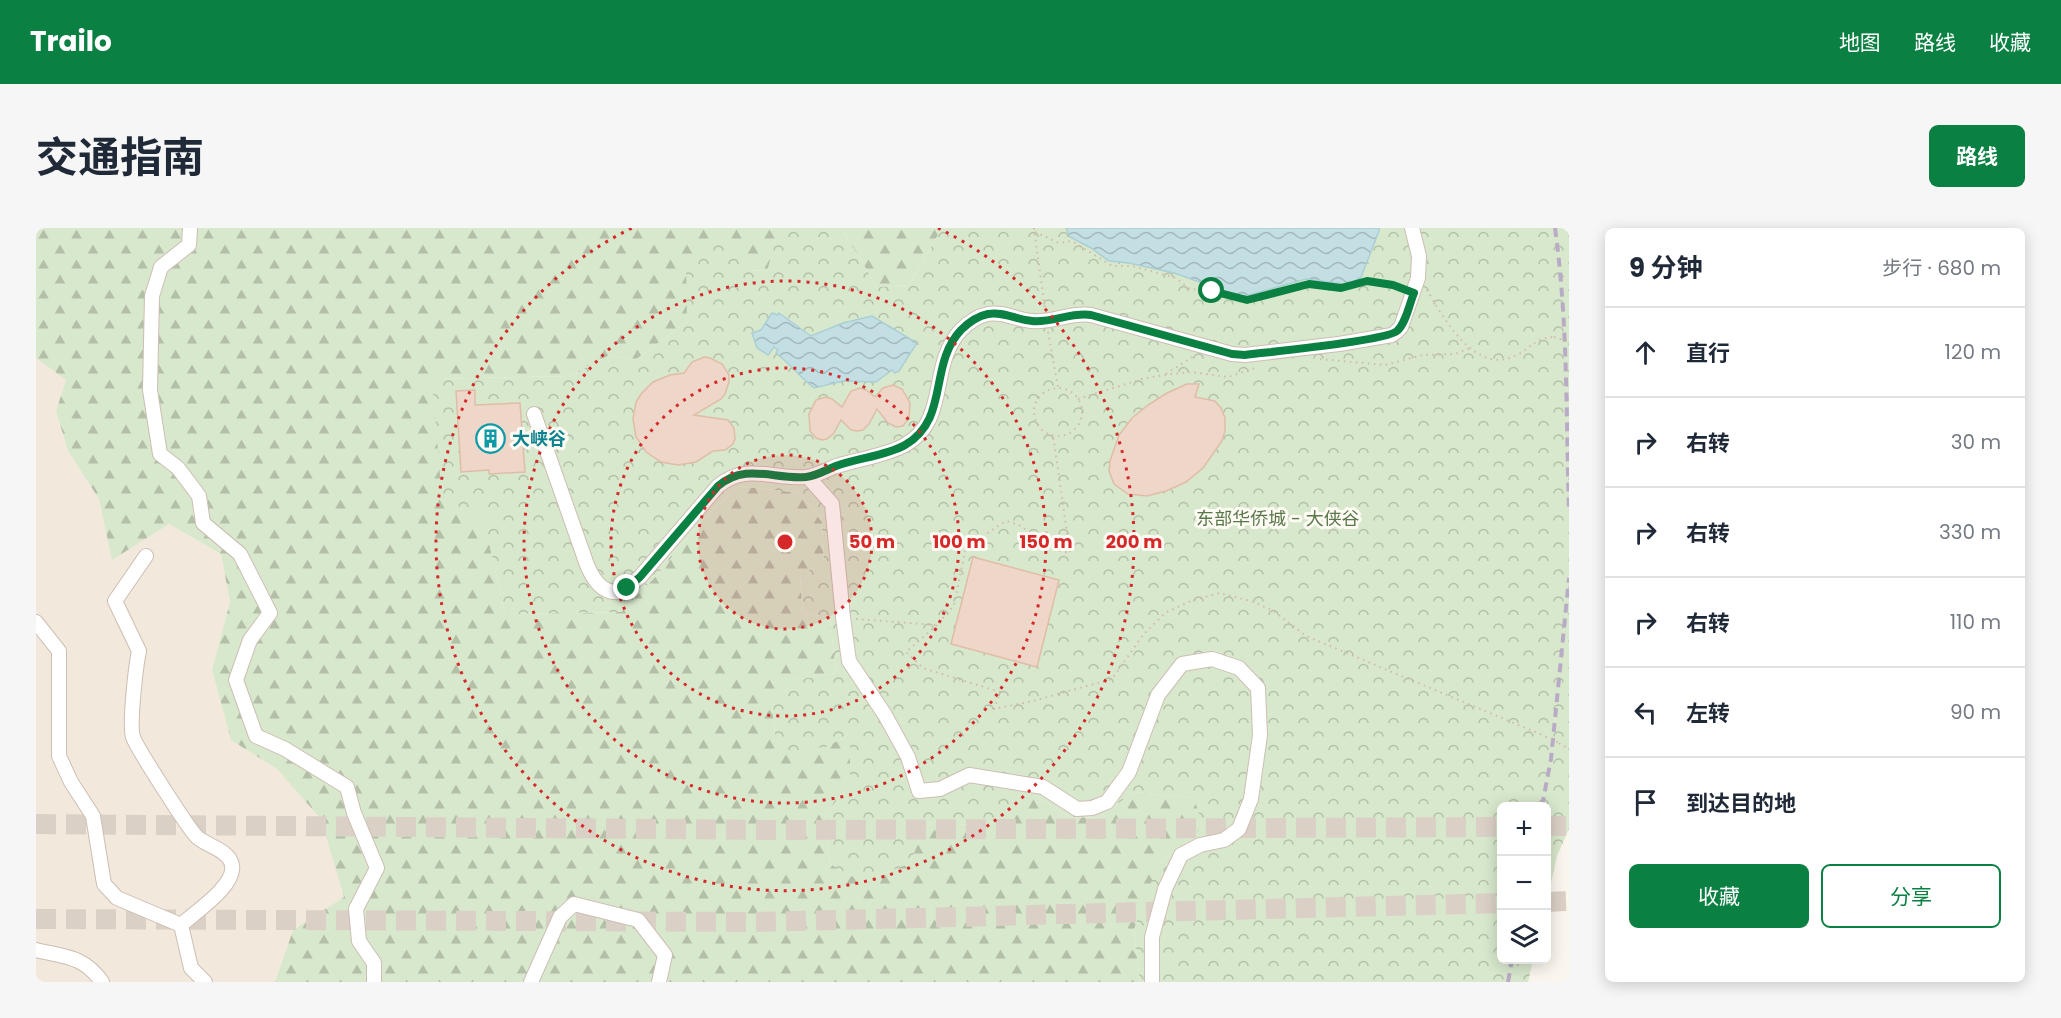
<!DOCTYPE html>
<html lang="zh">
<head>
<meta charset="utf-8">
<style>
  :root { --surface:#fff; --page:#f6f6f7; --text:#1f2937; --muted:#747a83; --line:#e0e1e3; --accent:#0b8043 }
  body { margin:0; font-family:Poppins,"Noto Sans SC",sans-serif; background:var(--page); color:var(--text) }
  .controls { position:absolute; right:18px; bottom:18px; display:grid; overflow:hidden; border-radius:9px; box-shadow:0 3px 15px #0003 }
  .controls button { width:54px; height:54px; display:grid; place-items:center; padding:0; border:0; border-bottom:2px solid var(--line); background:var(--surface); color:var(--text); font:30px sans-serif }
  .stop { position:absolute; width:18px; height:18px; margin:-14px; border:4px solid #0b8043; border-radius:50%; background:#fff }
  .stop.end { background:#0b8043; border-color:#fff; box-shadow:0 2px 6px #0008 }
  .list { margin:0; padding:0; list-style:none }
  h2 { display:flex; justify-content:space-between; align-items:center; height:78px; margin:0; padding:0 24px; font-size:26px }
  h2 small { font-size:20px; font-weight:400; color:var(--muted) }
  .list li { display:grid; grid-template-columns:39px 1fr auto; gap:18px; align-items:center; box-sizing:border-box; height:90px; padding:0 24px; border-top:2px solid var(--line) }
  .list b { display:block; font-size:22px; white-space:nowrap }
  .list em { font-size:20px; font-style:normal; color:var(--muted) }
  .actions { display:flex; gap:12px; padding:18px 24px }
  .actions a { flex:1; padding:14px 0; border:2px solid var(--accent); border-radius:9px; text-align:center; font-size:21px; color:var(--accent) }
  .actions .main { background:var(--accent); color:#fff }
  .icon { flex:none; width:33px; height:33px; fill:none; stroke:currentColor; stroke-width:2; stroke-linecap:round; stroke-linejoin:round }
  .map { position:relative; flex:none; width:1533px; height:754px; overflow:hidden; border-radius:9px }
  header { display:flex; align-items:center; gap:36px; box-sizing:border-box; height:84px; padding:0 30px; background:var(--accent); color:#fff }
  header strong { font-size:28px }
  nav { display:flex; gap:33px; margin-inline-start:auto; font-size:21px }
  .intro { display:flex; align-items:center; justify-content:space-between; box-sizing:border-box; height:144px; padding:0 36px }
  h1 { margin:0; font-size:42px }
  .button { padding:15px 27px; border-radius:9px; background:var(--accent); color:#fff; font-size:21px; font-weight:700 }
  main { display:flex; gap:36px; padding:0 36px }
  aside { flex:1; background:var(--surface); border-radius:9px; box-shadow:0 3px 15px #0003 }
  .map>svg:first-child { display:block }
  .residential { fill:#f2e8dc }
  .forest { fill:url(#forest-firs) }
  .park { fill:url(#park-crowns) }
  .water { fill:url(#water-waves); stroke:#aacfd4; stroke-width:1.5 }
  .building { fill:#eed6c8; stroke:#dfbda9; stroke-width:1.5 }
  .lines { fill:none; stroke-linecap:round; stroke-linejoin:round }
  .highway-tunnel { stroke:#dad0c6; stroke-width:20; stroke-dasharray:20 10; stroke-linecap:butt }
  .minor-casing { stroke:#cdbeb3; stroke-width:16 }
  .path { stroke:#d4b9aa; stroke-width:2; stroke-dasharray:1.5 4.5; stroke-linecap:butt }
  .minor { stroke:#fff; stroke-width:14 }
  .rail { stroke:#b9abc5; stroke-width:4; stroke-dasharray:9 6; stroke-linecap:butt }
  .path-bridge { stroke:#d4b9aa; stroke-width:2; stroke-dasharray:1.5 4.5; stroke-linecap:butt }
  .route { stroke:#0b8043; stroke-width:8 }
  .ring { fill:none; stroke:#d62828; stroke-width:3; stroke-dasharray:3 6 }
  .labels { text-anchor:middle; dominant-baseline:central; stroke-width:6; stroke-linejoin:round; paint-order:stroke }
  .culture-label { font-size:18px; font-weight:bold; fill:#0d838f; stroke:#fefaf4; text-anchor:start }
  .park-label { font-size:18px; fill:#59794b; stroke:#fefaf4 }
  .centre { fill:#d62828; stroke:#fefaf4; stroke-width:3 }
  .ring-label { font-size:18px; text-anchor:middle; font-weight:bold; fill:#d62828; stroke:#fefaf4; stroke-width:6; stroke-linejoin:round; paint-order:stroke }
</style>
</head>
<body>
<header>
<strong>Trailo</strong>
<nav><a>地图</a><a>路线</a><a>收藏</a></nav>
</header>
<div class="intro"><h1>交通指南</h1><a class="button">路线</a></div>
<main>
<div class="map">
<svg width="1533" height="754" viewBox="0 0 1533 754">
  <defs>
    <pattern id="forest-firs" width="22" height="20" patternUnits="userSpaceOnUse" patternTransform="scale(1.5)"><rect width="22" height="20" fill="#d8e8cc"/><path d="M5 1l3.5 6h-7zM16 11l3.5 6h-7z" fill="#b4bfa8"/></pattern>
    <pattern id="park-crowns" width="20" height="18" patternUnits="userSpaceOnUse" patternTransform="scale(1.5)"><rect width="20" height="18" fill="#d8e8cc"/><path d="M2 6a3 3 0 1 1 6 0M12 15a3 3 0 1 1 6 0" fill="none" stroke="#b4bfa8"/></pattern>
    <pattern id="water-waves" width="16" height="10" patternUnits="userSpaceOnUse" patternTransform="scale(1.5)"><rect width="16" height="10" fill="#c3dfe4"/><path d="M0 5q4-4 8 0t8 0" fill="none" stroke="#a3b8bb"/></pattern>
  </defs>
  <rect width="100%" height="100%" fill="#fbf6ed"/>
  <path class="residential" d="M 0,130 L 30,152 L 20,183 L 32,223 L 63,271 L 76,331 L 133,296 L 185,326 L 194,374 L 176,442 L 195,512 L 241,541 L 286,591 L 308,669 L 257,702 L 239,754 L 0,754 Z"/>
  <g class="forest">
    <path d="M 2,0 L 743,0 L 732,43 L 711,42 L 651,94 L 598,133 L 574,127 L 533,148 L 397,151 L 447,287 L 469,386 L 585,384 L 621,347 L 670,288 L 703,258 L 764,265 L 786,294 L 788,332 L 764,350 L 767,386 L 794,389 L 800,445 L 759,452 L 736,477 L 739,506 L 790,519 L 814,506 L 814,558 L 788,587 L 794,636 L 827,654 L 874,635 L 890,594 L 949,598 L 995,565 L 1034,589 L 1063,590 L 1097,564 L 1159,570 L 1167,599 L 1122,638 L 1098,702 L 1104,754 L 239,754 L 257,702 L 308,669 L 285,591 L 241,541 L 195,512 L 176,442 L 194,374 L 185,326 L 133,296 L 76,332 L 63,271 L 32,223 L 20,183 L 30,152 L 0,130 L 0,4 Z"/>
    <path d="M 805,0 L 906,0 L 873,57 L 841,59 Z"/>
  </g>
  <path class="park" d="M 743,0 L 805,0 L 841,59 L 873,57 L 906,0 L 1533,0 L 1533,601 L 1521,628 L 1511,673 L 1510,578 L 1466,578 L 1466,732 L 1497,732 L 1492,754 L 1104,754 L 1098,702 L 1110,666 L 1122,638 L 1167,599 L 1158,570 L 1097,564 L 1063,590 L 1034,589 L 995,565 L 949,598 L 890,594 L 874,635 L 827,654 L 794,636 L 788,587 L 814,558 L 814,506 L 790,519 L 752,523 L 739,506 L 736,477 L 759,452 L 800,445 L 794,389 L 767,386 L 764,349 L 788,332 L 786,294 L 764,265 L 703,258 L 670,288 L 621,347 L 585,384 L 469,386 L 447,288 L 406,272 L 396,151 L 533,148 L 574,127 L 598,133 L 651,94 L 650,37 L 691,9 L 711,42 L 731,43 Z"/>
  <g class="water">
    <path d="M 1030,0 L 1343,0 L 1343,3 L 1325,49 L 1320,53 L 1308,56 L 1270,51 L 1206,69 L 1138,45 L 1093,35 L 1073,33 L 1055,20 L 1034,9 Z"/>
    <path d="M 736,85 L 742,87 L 743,85 L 775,108 L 807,95 L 836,88 L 881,115 L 863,143 L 859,145 L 856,142 L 840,154 L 807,153 L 778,160 C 764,149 754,136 740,125 L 742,122 L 738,119 L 732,127 L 721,120 L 716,105 L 725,102 Z"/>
  </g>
  <g class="building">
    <path d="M 668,129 L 674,130 L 686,136 L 693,147 L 693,154 L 689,166 L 685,171 L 658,187 L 692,192 L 698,200 L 699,211 L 697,216 L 689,222 L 677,223 L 660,234 L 642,237 L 625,234 L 610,224 L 600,209 L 597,191 L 600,174 L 605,166 L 617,154 L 634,147 L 648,145 L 656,134 Z"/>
    <path d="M 1151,156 L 1163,156 L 1159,169 L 1179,173 L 1185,180 L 1189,190 L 1189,203 L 1186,213 L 1167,240 L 1150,254 L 1130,263 L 1111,268 L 1092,266 L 1078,256 L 1073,243 L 1074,233 L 1083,207 L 1096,190 L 1112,177 L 1131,165 Z"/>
    <path d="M 857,157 L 866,161 L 874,175 L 873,190 L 867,198 L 860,199 L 852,195 L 841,181 L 833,196 L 827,202 L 821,203 L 815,202 L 805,192 L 798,205 L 791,211 L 786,212 L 780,210 L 774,203 L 773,186 L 780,172 L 790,169 L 796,171 L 806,179 L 815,163 L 824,160 L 830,162 L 839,169 L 847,160 Z"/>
    <path d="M 439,162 L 439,177 L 484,175 L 489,244 L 453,246 L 453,242 L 425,244 L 420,163 Z"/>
    <path d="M 937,329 L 1023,352 L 1001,439 L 915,416 Z"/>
  </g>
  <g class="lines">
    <g class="highway-tunnel">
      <path d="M 0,596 L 741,602 L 1466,599"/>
      <path d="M 1510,598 L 1533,598"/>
      <path d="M 1510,674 L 1533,673"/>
      <path d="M 0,691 L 720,694 L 1466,675"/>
    </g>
    <defs>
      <g id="minor">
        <path d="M 154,0 L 153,17 L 125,39 L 116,68 L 114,162 L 124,226 L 142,240 L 163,268 L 167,295 L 204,326 L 234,385 L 214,412 L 200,452 L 220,508 L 249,521 L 311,559 L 318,585 L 341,640 L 320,681 L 323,713 L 338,735 L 338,754"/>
        <path d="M 498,186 L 551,337 C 557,351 566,366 584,364 L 604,349 L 682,258 C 711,234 737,252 770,249 C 781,248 793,240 804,237 C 824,231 851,227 869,217 C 914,192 892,137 925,102 C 932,95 942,88 952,86 C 967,83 981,92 996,93 C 1016,95 1035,84 1055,87 L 1196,126 L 1209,127 L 1303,116 L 1356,107 L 1360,104 L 1365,99 L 1382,50 L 1383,28 L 1376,0"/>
        <path d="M 772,249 L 796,276 L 807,389 L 813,433 L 849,487 L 872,529 L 883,563 L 904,561 L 933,547 L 1007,559 L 1041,581 L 1056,580 L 1071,574 L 1093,544 L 1122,467 L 1146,436 L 1176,431 L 1203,440 L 1222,460 L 1224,507 L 1215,571 L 1203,601 L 1188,612 L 1164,617 L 1145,627 L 1129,661 L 1116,709 L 1116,754"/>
        <path d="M 110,328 L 79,373 L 103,423 C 100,437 93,497 97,509 C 100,519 154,603 161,609 C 171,618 193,622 196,637 C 200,658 159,684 145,697"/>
        <path d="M 0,394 L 23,423 L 23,528 L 35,554 L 57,588 L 68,656 L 81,670 L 145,697 L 155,740 L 169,754"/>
        <path d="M 0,722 C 29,729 48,728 66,754"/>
        <path d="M 495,754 L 524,689 L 538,676 L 602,692 L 629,727 L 623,754"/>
      </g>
    </defs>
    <use href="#minor" class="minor-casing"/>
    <g class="path">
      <path d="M 998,0 L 1009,81"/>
      <path d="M 999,4 L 1023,15 L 1036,13 L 1076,38 L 1096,38 L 1140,50 L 1154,61 L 1176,63 L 1211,72 L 1273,56 L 1305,60 L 1331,53 L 1357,57 L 1366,61"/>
      <path d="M 1391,62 C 1407,89 1439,149 1481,127 C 1496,119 1499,110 1518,109"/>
      <path d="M 1012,104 L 1022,159"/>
      <path d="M 1284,131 L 1349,137 L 1387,127 L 1419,126 L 1434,120"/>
      <path d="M 1130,146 L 1158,128"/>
      <circle cx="1022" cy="184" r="24"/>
      <path d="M 1042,171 L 1106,151 L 1128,147 L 1155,144 L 1192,149 L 1222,139"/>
      <path d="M 820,391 L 901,397 L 918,377 L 930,319 L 970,293 L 983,297 L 1019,322 L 1034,325 L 1017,207"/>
      <path d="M 901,397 L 870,424 L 887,440 L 964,464 L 958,481 L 997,473 L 1076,451 L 1107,407 L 1129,385 L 1157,372 L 1184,365 L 1218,374 L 1239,384 L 1270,408 L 1504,506"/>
      <path d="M 1523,515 L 1533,521"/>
    </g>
    <use href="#minor" class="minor"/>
    <g class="rail">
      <path d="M 1519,0 C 1532,94 1530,188 1533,283"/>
      <path d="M 1506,578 L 1515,531 L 1533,350"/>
      <path d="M 1472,754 L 1476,732"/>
    </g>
    <g class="path-bridge">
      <path d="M 1518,109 L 1533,114"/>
      <path d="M 1504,506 L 1523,515"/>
    </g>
  </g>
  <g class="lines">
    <path class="route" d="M 591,360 L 604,349 L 682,258 C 710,234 738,252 770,249 C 780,248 790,242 800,238 C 821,230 850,228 869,217 C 914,191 892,137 925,102 C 932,95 942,88 952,86 C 967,83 981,92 996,93 C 1016,95 1035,84 1055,87 L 1196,126 L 1209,127 C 1232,124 1349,113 1361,103 C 1370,95 1373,77 1378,65 L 1357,57 L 1331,53 L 1305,60 L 1273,56 L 1211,72 L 1176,63"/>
  </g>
  <circle cx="749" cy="314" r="87" fill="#d62828" fill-opacity=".12"/>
  <g class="ring">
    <circle cx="749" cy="314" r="87"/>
    <circle cx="749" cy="314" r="174"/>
    <circle cx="749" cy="314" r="261"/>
    <path d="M902 0A349 349 0 1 1 596 0"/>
  </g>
  <defs>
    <symbol id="building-ring" viewBox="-11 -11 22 22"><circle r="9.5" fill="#fefaf4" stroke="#0f9aa8" stroke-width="1.5"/><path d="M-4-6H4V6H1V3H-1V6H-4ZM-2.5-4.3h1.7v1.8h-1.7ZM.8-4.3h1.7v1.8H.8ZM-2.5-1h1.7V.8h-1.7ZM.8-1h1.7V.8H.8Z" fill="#0f9aa8"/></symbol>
  </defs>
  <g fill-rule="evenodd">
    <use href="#building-ring" x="438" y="194" width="33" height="33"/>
  </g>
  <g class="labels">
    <g class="culture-label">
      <text x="476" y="210">大峡谷</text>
    </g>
    <g class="park-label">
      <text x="1242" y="290">东部华侨城 - 大侠谷</text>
    </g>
  </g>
  <circle cx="749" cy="314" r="9" class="centre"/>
  <g class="ring-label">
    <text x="836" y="320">50 m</text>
    <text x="923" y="320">100 m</text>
    <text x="1010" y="320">150 m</text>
    <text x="1098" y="320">200 m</text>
  </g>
</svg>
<div class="controls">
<button>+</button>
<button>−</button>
<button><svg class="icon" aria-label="layers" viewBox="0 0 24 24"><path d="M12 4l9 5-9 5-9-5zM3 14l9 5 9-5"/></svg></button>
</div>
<div class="stop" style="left:1176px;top:63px"></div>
<div class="stop end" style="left:591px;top:360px"></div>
</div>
<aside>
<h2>9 分钟<small>步行 · 680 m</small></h2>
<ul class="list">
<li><svg class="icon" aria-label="ahead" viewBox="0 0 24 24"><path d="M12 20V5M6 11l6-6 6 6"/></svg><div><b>直行</b></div><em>120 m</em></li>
<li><svg class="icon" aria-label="right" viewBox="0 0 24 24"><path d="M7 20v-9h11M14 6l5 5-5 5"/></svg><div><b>右转</b></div><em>30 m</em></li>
<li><svg class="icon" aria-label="right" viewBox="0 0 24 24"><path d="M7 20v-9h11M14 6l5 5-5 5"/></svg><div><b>右转</b></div><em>330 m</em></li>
<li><svg class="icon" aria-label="right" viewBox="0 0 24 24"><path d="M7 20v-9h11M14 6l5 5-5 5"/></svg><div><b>右转</b></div><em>110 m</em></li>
<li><svg class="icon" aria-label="left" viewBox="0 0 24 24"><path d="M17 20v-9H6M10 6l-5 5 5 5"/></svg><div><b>左转</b></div><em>90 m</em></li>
<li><svg class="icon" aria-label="arrive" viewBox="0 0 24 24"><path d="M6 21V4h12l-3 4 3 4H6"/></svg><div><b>到达目的地</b></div></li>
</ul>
<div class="actions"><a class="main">收藏</a><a>分享</a></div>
</aside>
</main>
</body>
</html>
